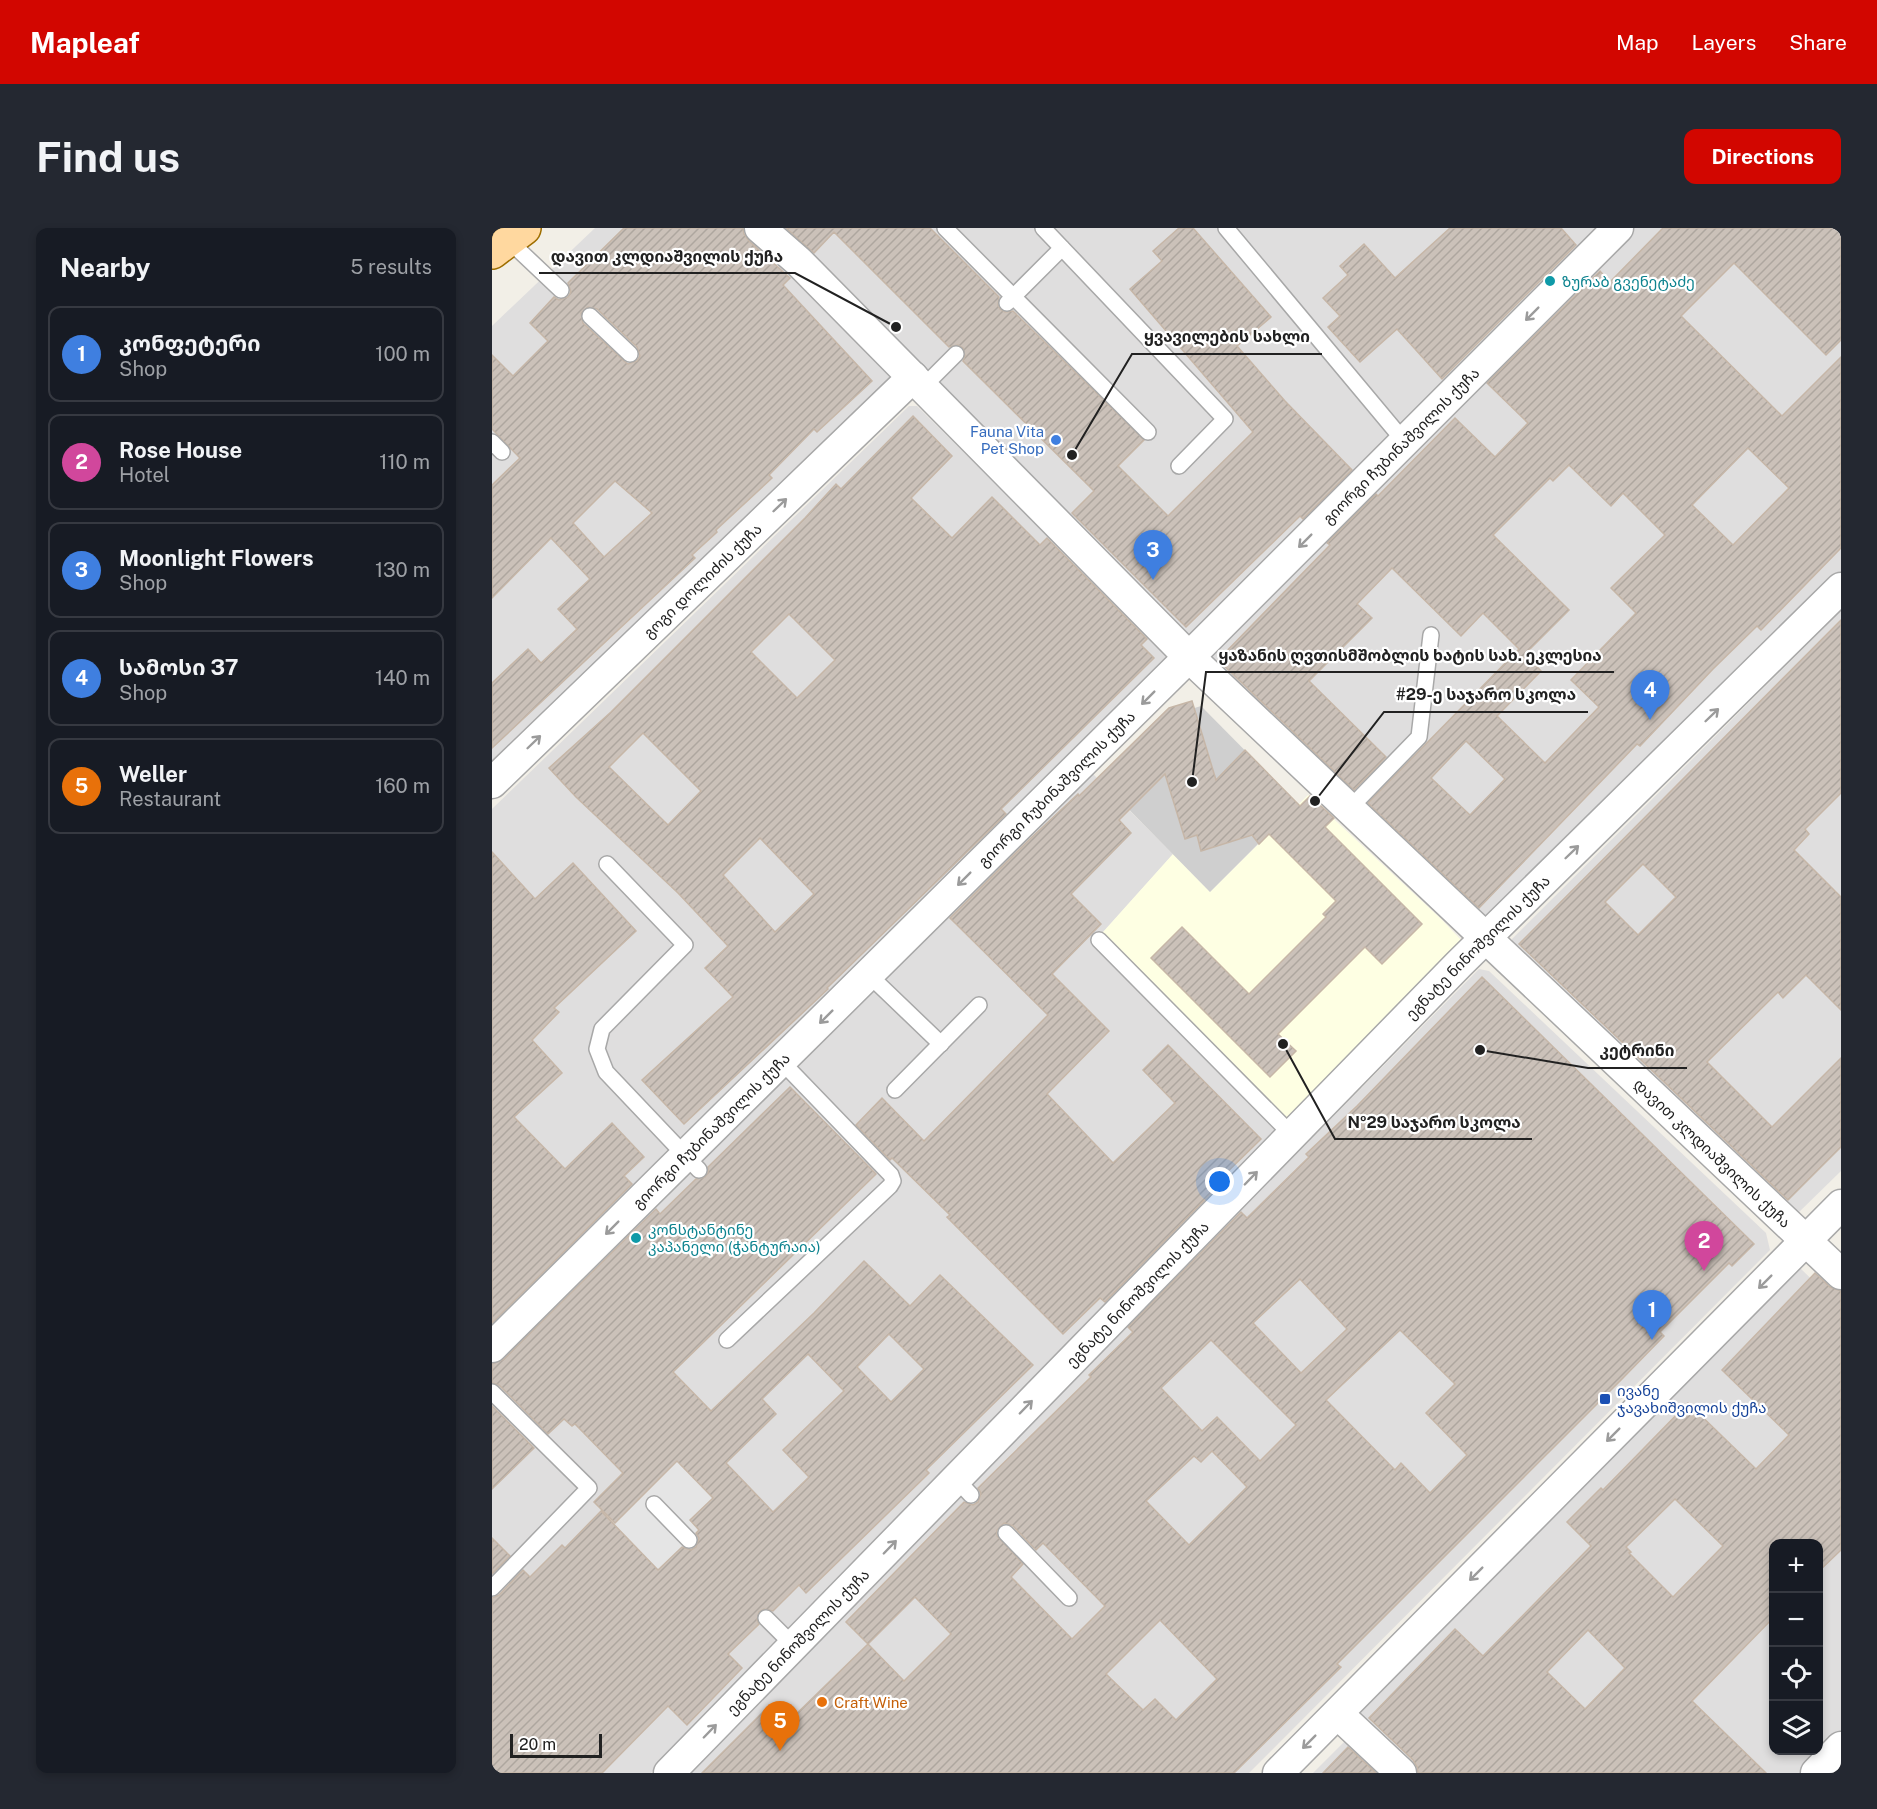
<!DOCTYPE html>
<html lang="en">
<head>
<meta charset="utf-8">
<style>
  :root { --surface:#171b24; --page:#242831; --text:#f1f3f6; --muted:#9ea1a6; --line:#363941; --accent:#d20600 }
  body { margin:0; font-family:"Public Sans","Noto Sans Georgian",sans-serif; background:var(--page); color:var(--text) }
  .controls { position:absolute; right:18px; bottom:18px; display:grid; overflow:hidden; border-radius:12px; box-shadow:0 3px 9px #0003 }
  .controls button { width:54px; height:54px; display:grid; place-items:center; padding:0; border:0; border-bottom:2px solid var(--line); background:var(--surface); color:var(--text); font:30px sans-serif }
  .scale { position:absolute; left:18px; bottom:15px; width:92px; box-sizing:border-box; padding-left:6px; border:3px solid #212121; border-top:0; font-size:16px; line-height:21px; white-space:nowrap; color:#212121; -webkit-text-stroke:4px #fff; paint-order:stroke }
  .you { position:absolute; left:728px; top:954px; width:21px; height:21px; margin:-15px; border:4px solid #fff; border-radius:50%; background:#1a73e8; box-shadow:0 0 0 9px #1a73e833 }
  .badge { display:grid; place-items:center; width:39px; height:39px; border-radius:50%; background:var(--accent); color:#fff; font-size:20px; font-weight:700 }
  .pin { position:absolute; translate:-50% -50px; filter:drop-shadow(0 2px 3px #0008) }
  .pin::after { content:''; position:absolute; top:32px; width:21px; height:18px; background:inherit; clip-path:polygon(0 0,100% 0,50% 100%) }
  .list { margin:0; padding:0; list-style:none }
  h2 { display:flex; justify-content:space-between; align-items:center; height:78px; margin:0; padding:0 24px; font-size:26px }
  h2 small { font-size:20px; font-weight:400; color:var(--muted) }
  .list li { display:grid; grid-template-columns:39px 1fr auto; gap:18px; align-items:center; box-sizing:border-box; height:96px; margin:0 12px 12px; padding:0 12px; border:2px solid var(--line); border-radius:12px }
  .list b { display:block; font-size:22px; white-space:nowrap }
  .list p { margin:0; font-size:20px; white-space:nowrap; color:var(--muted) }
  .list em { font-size:20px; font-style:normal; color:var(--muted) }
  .icon { flex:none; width:33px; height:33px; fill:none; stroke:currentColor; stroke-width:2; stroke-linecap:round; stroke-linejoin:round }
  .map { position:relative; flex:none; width:1349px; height:1545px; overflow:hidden; border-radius:12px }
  header { display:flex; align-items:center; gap:36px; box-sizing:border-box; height:84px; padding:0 30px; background:var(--accent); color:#fff }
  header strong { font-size:28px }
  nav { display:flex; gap:33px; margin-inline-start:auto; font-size:21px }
  .intro { display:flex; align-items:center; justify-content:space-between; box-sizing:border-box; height:144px; padding:0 36px }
  h1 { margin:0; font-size:42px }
  .button { padding:15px 27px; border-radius:12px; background:var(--accent); color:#fff; font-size:21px; font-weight:700 }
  main { display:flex; gap:36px; padding:0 36px }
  aside { flex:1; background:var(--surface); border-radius:12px; box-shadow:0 3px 9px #0003 }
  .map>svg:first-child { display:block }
  .residential { fill:#dfdede; fill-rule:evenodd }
  .education { fill:#feffe3 }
  .religious { fill:#cfcfcf }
  .parking { fill:#e5e5e5 }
  .building { fill:url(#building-hatch); stroke:#c6b6a7; stroke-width:1.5; fill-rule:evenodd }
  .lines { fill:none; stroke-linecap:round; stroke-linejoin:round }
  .service-casing { stroke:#a8a8a8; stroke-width:18 }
  .minor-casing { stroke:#a8a8a8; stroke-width:33 }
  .primary-casing { stroke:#9e6e00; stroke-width:36 }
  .service { stroke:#fff; stroke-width:15 }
  .minor { stroke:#fff; stroke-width:30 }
  .primary { stroke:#ffd89f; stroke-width:33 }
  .oneway { stroke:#9b9b9b }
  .culture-dot { fill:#0f9aa8; stroke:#fff; stroke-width:2 }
  .shop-dot { fill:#3f7fe0; stroke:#fff; stroke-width:2 }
  .transit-dot { fill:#1a4fb4; stroke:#fff; stroke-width:2 }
  .food-dot { fill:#e8710a; stroke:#fff; stroke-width:2 }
  .labels { text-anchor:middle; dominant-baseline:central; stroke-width:4.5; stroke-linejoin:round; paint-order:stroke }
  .culture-label { font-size:15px; fill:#0d838f; stroke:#fff; text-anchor:start }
  .shop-label { font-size:15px; fill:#366cbe; stroke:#fff; text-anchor:end }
  .street-label { font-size:15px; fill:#212121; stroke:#fff }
  .transit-label { font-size:15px; fill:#164399; stroke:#fff; text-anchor:start }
  .food-label { font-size:15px; fill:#c56008; stroke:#fff; text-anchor:start }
  .leader { fill:none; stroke:#212121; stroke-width:2 }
  .callout-dot { fill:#212121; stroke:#fff; stroke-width:2 }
  .callout-label { font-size:16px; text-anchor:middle; font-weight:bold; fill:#212121; stroke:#fff; stroke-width:4.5; stroke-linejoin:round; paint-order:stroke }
</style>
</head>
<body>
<header>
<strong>Mapleaf</strong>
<nav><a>Map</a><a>Layers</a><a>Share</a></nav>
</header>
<div class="intro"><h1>Find us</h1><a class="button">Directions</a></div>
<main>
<aside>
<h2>Nearby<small>5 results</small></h2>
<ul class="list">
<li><span class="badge" style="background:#3f7fe0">1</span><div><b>კონფეტერი</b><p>Shop</p></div><em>100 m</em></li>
<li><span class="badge" style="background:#d1479c">2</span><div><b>Rose House</b><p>Hotel</p></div><em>110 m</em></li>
<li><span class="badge" style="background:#3f7fe0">3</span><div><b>Moonlight Flowers</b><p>Shop</p></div><em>130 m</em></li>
<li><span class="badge" style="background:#3f7fe0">4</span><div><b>სამოსი 37</b><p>Shop</p></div><em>140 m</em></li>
<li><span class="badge" style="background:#e8710a">5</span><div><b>Weller</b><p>Restaurant</p></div><em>160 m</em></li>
</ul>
</aside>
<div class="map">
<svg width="1349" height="1545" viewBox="0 0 1349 1545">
  <defs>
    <pattern id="building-hatch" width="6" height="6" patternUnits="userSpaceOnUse" patternTransform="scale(1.5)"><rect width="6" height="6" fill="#cbc1b9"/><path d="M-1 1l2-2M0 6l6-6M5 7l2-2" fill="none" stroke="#aea69f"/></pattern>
  </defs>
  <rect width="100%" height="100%" fill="#f2efe7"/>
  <g class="residential">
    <path d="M 103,0 L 248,0 L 400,146 L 399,157 L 0,545 L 0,98 Z"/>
    <path d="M 346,0 L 1111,0 L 700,410 L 314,33 Z"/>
    <path d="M 1126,0 L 1349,0 L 1349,360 L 994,709 L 697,429 Z"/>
    <path d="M 417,178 L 425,178 L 675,424 L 676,434 L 0,1107 L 0,581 Z"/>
    <path d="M 1349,383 L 1349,943 L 1303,988 L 1019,725 L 1020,711 Z"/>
    <path d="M 600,545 L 681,626 L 603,713 L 791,903 L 159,1545 L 32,1545 L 0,1513 L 0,1140 L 189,955 Z"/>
    <path d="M 987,741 L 997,743 L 1274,1005 L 1278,1022 L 757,1545 L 193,1545 Z"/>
    <path d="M 1307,1039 L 1349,1080 L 1349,1505 L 1310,1545 L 919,1545 L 858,1486 ZM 1282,1316 L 1326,1316 L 1326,1522 L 1282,1522 Z"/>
    <path d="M 858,1508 L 897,1545 L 821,1545 Z"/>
  </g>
  <path class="education" d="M 816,567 L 949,691 L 970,713 L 791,903 L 603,713 L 681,626 L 718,664 Z"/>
  <path class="religious" d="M 709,478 L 806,576 L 718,664 L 606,550 L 664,492 Z"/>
  <path class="parking" d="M 185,1233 L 221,1270 L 198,1292 L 207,1302 L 166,1342 L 122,1297 Z"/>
  <g class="building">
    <path d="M 132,0 L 251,0 L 252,6 L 257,13 L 298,50 L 291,57 L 380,153 L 325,204 L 322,201 L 277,247 L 280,250 L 224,302 L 225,304 L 200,327 L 203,330 L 0,520 L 0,455 L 36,421 L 49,435 L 85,401 L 66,381 L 98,351 L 59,310 L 0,370 L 0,257 L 28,230 L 0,201 L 0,127 L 21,148 L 56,113 L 38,95 L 62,69 L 67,72 L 76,69 L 79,64 L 76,55 ZM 96,79 L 105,81 L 145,119 L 148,128 L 145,133 L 136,136 L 132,133 L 91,95 L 89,85 ZM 123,253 L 160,285 L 112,329 L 81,295 Z"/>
    <path d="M 294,0 L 438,0 L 507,69 L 506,77 L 508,81 L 513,84 L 521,83 L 652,212 L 626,238 L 676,288 L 761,204 L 638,61 L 670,33 L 661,23 L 687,0 L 701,0 L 779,89 L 745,118 L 793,173 L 860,242 L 811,291 L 808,288 L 694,399 L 580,285 L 602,263 L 471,133 L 473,128 L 471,120 L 466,117 L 457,119 L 342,4 L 322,25 Z"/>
    <path d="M 958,0 L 1069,0 L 1084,17 L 950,151 L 905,101 L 868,134 L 836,99 L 848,88 L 831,70 L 856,47 L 848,38 L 872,16 L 903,50 Z"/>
    <path d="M 1171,0 L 1349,0 L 1349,112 L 1334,127 L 1242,35 L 1189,88 L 1290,188 L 1349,129 L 1349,320 L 1269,402 L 1265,398 L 1221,441 L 1148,518 L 1145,516 L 987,680 L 876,575 L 1027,421 L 991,385 L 969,408 L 900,340 L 865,376 L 880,390 L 817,453 L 894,529 L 862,562 L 726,432 L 838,317 L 835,315 L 884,266 L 886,268 L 963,190 L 1003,229 L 1036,195 L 995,155 L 1108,43 L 1118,54 ZM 1256,220 L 1297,260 L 1241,317 L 1200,277 ZM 1077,237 L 1119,278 L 1131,265 L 1173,307 L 1119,360 L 1144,385 L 1079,452 L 1107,479 L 1053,535 L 1005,488 L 1049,443 L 1033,426 L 1077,382 L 1001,307 L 1058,250 L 1061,253 ZM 974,513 L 1013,551 L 978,587 L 939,550 Z"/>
    <path d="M 421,188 L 460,228 L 419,270 L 460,310 L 500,269 L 548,317 L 555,310 L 655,411 L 649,417 L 662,430 L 509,581 L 514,586 L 335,760 L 336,761 L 192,896 L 150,852 L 241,769 L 213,740 L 236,718 L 186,665 L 84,569 L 57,540 L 119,484 L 313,290 L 344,256 L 349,261 ZM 297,386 L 343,432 L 305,470 L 259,424 ZM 151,505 L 209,563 L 176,597 L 117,539 ZM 268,610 L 322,666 L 283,704 L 231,647 Z"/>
    <path d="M 1349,392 L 1349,565 L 1313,601 L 1317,606 L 1302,622 L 1349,669 L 1349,782 L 1314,747 L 1291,770 L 1286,764 L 1215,834 L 1280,899 L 1349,830 L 1349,919 L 1296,972 L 1027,716 ZM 1151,636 L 1184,669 L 1146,707 L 1113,674 Z"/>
    <path d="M 700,473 L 724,552 L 753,522 L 808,578 L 818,568 L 842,590 L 833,599 L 930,696 L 890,736 L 873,719 L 786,806 L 804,823 L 778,849 L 659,730 L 690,699 L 757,766 L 834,689 L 831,686 L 844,673 L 777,606 L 767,616 L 760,607 L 709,623 L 705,607 L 693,611 L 673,546 L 627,592 L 639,605 L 579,666 L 609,696 L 560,746 L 617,803 L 555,866 L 621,935 L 683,875 L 651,842 L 676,817 L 769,911 L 723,956 L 726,958 L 613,1074 L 608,1070 L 571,1106 L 455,989 L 458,987 L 400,930 L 398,932 L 364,897 L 390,870 L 432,913 L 556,787 L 458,690 L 538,611 L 586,566 L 587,568 L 677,480 Z"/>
    <path d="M 0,624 L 43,671 L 81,635 L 144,703 L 62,780 L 67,784 L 40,812 L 70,845 L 22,889 L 73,941 L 120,895 L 152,929 L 132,948 L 140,956 L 0,1095 Z"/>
    <path d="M 990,749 L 1262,1016 L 1240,1038 L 1237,1035 L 1168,1104 L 1172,1108 L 1130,1151 L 845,1436 L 849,1439 L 742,1545 L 210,1545 L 277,1478 L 294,1496 L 376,1416 L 354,1394 L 472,1274 L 481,1277 L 486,1274 L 489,1265 L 486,1260 L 599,1149 L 597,1147 L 641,1104 L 636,1099 L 749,984 L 755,990 L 817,929 L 814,926 L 865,878 ZM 808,1051 L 855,1101 L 809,1145 L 761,1095 ZM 908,1102 L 963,1156 L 934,1185 L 975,1227 L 938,1265 L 909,1235 L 903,1242 L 834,1172 ZM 719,1112 L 804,1197 L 768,1233 L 725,1189 L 710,1203 L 669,1160 ZM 720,1223 L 755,1259 L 697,1317 L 654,1273 L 702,1228 L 709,1234 ZM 512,1295 L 521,1298 L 544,1322 L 551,1315 L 613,1378 L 580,1411 L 519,1349 L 531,1336 L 505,1308 L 505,1302 ZM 423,1369 L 459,1406 L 412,1453 L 376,1416 ZM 668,1392 L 725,1451 L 684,1492 L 663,1471 L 651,1482 L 614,1446 Z"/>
    <path d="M 298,859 L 384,946 L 181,1144 L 219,1183 L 322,1085 L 372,1033 L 418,1078 L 448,1047 L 541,1137 L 434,1242 L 437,1245 L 314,1365 L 307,1357 L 281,1383 L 272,1381 L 267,1384 L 265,1392 L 267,1396 L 236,1426 L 250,1440 L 195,1497 L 176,1478 L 110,1545 L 0,1545 L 0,1370 L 7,1367 L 31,1342 L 38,1349 L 70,1317 L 73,1320 L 109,1283 L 166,1342 L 190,1319 L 199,1322 L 204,1319 L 207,1310 L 204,1305 L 207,1302 L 198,1292 L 221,1270 L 185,1233 L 123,1295 L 102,1274 L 131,1245 L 83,1196 L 80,1198 L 72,1191 L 56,1206 L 7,1157 L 0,1155 L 0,1136 L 12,1131 L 164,981 L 168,986 L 204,951 L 213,949 L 216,945 L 216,939 ZM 397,1106 L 432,1141 L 399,1174 L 365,1139 ZM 316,1126 L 352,1163 L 291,1222 L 317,1249 L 281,1284 L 234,1235 L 284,1186 L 270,1171 Z"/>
    <path d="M 1323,1045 L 1338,1059 L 1349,1063 L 1349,1322 L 1326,1344 L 1326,1316 L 1281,1316 L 1281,1390 L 1200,1473 L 1274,1545 L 926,1545 L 925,1539 L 921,1532 L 877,1490 L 963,1401 L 991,1428 L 1099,1318 L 1075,1294 L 1109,1260 L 1111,1262 L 1196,1175 L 1264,1241 L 1297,1207 L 1230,1142 ZM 1183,1271 L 1231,1318 L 1181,1369 L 1137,1325 L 1139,1324 L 1134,1319 ZM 1096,1402 L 1133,1440 L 1093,1481 L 1055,1444 Z"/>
    <path d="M 0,1178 L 42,1220 L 0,1261 Z"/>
    <path d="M 0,1310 L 18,1328 L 0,1346 Z"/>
    <path d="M 856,1519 L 884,1545 L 831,1545 Z"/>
  </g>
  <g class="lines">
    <defs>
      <g id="service">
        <path d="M 453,0 L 656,204"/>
        <path d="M 551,0 L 733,191 L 687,238"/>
        <path d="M 734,0 L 912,213"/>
        <path d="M 14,10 L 69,62"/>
        <path d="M 515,75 L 570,20"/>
        <path d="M 98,88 L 138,126"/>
        <path d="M 431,159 L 464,126"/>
        <path d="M 0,214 L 10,224"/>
        <path d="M 857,581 L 927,509 L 939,407"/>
        <path d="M 115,636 L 193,717 L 110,801 L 105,821 L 114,844 L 207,942"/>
        <path d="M 607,712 L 800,907"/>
        <path d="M 376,746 L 449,816"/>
        <path d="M 403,862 L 487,777"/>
        <path d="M 235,1112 L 398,958 L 401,953 L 399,947 L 289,833"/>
        <path d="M 0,1164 L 97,1260 L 0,1360"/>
        <path d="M 464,1251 L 479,1267"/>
        <path d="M 162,1276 L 197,1312"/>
        <path d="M 514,1305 L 577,1370"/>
        <path d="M 274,1390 L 301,1417"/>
      </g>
      <g id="minor">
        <path id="s1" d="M 268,0 L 306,33 L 697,429 L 1349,1046"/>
        <path id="s2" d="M 0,555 L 421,149"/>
        <path id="s3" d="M 0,1119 L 709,417 L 1126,0"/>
        <path d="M 846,1486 L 909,1545"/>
        <path id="s4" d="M 177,1545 L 967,736 L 1349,360"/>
        <path d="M 786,1545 L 1349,977"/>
        <path d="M 1324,1545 L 1349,1519"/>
      </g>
      <path id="primary" d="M 0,24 L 32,0"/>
    </defs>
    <use href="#service" class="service-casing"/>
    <use href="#minor" class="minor-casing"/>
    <use href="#primary" class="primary-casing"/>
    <use href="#service" class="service"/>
    <use href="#minor" class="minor"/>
    <use href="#primary" class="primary"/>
  </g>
  <defs><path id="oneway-shaft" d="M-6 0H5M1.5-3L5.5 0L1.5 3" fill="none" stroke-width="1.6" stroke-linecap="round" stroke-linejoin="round" transform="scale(1.5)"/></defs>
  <g class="oneway">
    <use href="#oneway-shaft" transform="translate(1040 86) rotate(135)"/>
    <use href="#oneway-shaft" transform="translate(288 277) rotate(-44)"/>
    <use href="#oneway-shaft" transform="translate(813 313) rotate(135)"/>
    <use href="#oneway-shaft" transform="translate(656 470) rotate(135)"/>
    <use href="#oneway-shaft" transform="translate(1220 487) rotate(-44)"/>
    <use href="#oneway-shaft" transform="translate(42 514) rotate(-44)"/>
    <use href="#oneway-shaft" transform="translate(1080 624) rotate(-44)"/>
    <use href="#oneway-shaft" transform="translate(472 651) rotate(135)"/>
    <use href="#oneway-shaft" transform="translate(334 789) rotate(135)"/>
    <use href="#oneway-shaft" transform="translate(759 950) rotate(-46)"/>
    <use href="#oneway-shaft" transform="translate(120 1000) rotate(135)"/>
    <use href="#oneway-shaft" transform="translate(1273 1054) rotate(135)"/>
    <use href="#oneway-shaft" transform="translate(534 1179) rotate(-46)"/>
    <use href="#oneway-shaft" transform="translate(1121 1207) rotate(135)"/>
    <use href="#oneway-shaft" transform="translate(398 1319) rotate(-46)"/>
    <use href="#oneway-shaft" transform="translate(984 1346) rotate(135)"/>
    <use href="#oneway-shaft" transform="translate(218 1503) rotate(-46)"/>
    <use href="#oneway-shaft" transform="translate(817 1514) rotate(135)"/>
  </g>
  <g class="culture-dot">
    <circle cx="1058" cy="53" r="6"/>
    <circle cx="144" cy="1010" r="6"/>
  </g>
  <circle class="shop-dot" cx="564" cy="212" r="6"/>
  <rect class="transit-dot" x="1107" y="1165" width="12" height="12" rx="3"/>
  <circle class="food-dot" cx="330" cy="1474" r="6"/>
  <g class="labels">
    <g class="culture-label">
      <text x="1070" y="53">ზურაბ გვენეტაძე</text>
      <text x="156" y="1001">კონსტანტინე<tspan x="156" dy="17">კაპანელი (ჭანტურაია)</tspan></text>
    </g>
    <g class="shop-label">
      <text x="552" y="203">Fauna Vita<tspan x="552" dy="17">Pet Shop</tspan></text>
    </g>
    <g class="street-label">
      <text stroke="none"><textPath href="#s3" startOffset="1280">გიორგი ჩუბინაშვილის ქუჩა</textPath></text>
      <text stroke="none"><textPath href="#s2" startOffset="292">გოგი დოლიძის ქუჩა</textPath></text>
      <text stroke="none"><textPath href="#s3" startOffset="794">გიორგი ჩუბინაშვილის ქუჩა</textPath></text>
      <text stroke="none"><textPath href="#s4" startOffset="1156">ეგნატე ნინოშვილის ქუჩა</textPath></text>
      <text stroke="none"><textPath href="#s3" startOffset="308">გიორგი ჩუბინაშვილის ქუჩა</textPath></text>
      <text stroke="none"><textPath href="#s1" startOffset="1328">დავით კლდიაშვილის ქუჩა</textPath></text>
      <text stroke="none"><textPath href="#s4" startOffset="670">ეგნატე ნინოშვილის ქუჩა</textPath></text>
      <text stroke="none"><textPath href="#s4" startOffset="184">ეგნატე ნინოშვილის ქუჩა</textPath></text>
    </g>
    <g class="transit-label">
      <text x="1125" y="1162">ივანე<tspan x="1125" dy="17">ჯავახიშვილის ქუჩა</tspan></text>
    </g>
    <g class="food-label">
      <text x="342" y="1474">Craft Wine</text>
    </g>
  </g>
  <path class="leader" d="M404 99L303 45H47M580 227L640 126H830M700 554L714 444H1122M823 573L892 484H1096M988 822L1096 840H1195M791 816L843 911H1040"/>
  <g class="callout-dot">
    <circle cx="404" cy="99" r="6"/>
    <circle cx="580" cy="227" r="6"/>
    <circle cx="700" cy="554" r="6"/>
    <circle cx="823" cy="573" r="6"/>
    <circle cx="988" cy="822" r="6"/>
    <circle cx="791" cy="816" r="6"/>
  </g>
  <g class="callout-label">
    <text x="175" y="34">დავით კლდიაშვილის ქუჩა</text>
    <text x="735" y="114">ყვავილების სახლი</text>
    <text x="918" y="433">ყაზანის ღვთისმშობლის ხატის სახ. ეკლესია</text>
    <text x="994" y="472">#29-ე საჯარო სკოლა</text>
    <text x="1145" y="828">კეტრინი</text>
    <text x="942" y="900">№29 საჯარო სკოლა</text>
  </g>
</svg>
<div class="controls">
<button>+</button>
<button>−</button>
<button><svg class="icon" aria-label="locate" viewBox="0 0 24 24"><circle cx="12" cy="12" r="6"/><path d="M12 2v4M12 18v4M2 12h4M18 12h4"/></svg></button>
<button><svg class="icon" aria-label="layers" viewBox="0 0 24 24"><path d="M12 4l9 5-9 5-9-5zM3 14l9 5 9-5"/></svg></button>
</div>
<div class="scale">20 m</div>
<div class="you"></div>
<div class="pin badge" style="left:1160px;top:1112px;background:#3f7fe0">1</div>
<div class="pin badge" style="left:1212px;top:1043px;background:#d1479c">2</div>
<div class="pin badge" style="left:661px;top:352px;background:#3f7fe0">3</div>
<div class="pin badge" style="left:1158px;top:492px;background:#3f7fe0">4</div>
<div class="pin badge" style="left:288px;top:1523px;background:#e8710a">5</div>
</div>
</main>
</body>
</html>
